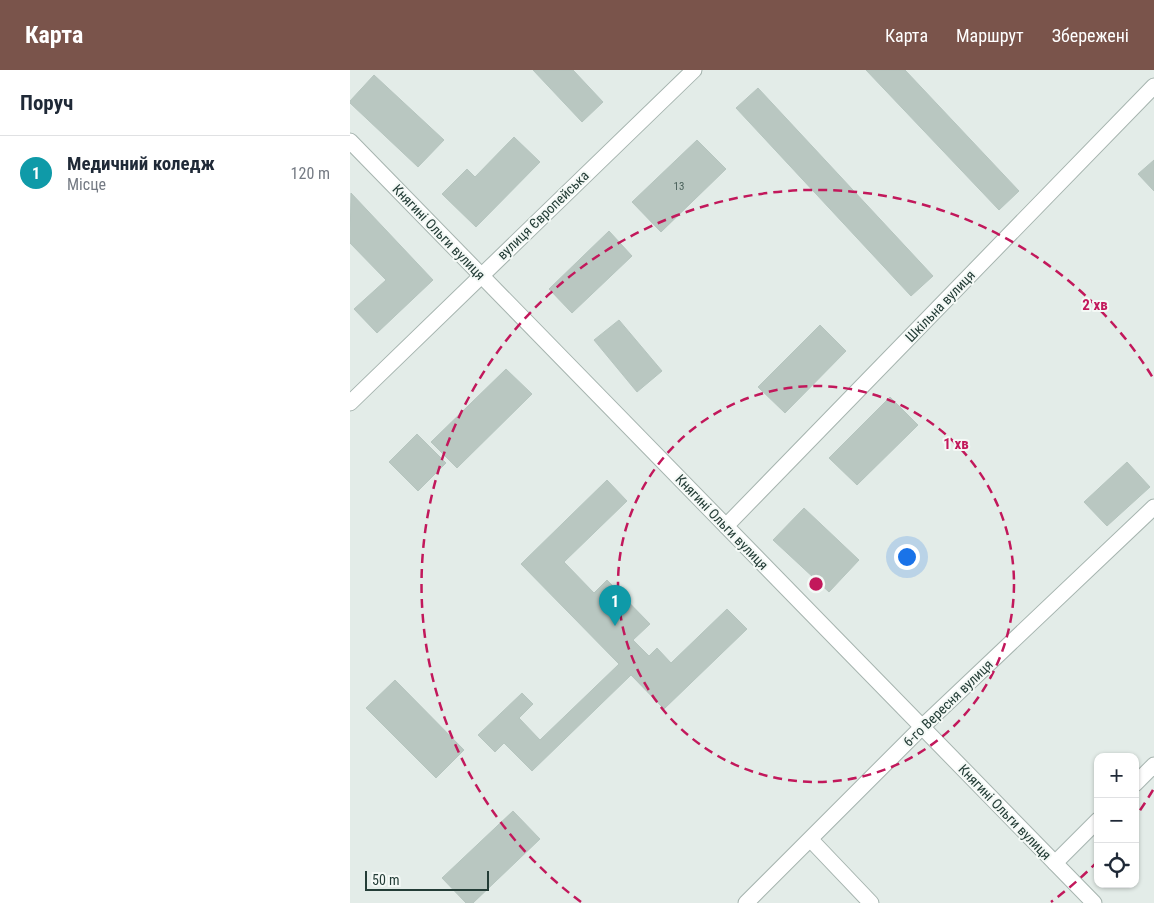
<!DOCTYPE html>
<html lang="uk">
<head>
<meta charset="utf-8">
<style>
  :root { --surface:#fff; --page:#f2f2f3; --text:#1f2937; --muted:#747a83; --line:#e0e1e3; --accent:#7a544b }
  body { margin:0; font-family:"Roboto Condensed",sans-serif; background:var(--page); color:var(--text) }
  .controls { position:absolute; right:15px; bottom:15px; display:grid; overflow:hidden; border-radius:10px; box-shadow:0 1px 4px #0004 }
  .controls button { width:45px; height:45px; display:grid; place-items:center; padding:0; border:0; border-bottom:1px solid var(--line); background:var(--surface); color:var(--text); font:25px sans-serif }
  .scale { position:absolute; left:15px; bottom:12px; width:124px; box-sizing:border-box; padding-left:5px; border:2px solid #243d37; border-top:0; font-size:14px; line-height:18px; white-space:nowrap; color:#243d37; -webkit-text-stroke:4px #f4f9f6; paint-order:stroke }
  .you { position:absolute; left:556px; top:486px; width:18px; height:18px; margin:-12px; border:4px solid #fff; border-radius:50%; background:#1a73e8; box-shadow:0 0 0 8px #1a73e833 }
  .badge { display:grid; place-items:center; width:32px; height:32px; border-radius:50%; background:var(--accent); color:#fff; font-size:16px; font-weight:700 }
  .pin { position:absolute; translate:-50% -41px; filter:drop-shadow(0 1px 2px #0008) }
  .pin::after { content:''; position:absolute; top:26px; width:18px; height:15px; background:inherit; clip-path:polygon(0 0,100% 0,50% 100%) }
  .list { margin:0; padding:0; list-style:none }
  h2 { display:flex; justify-content:space-between; align-items:center; height:65px; margin:0; padding:0 20px; font-size:21px }
  h2 small { font-size:16px; font-weight:400; color:var(--muted) }
  .list li { display:grid; grid-template-columns:32px 1fr auto; gap:15px; align-items:center; box-sizing:border-box; height:75px; padding:0 20px; border-top:1px solid var(--line) }
  .list b { display:block; font-size:19px; white-space:nowrap }
  .list p { margin:0; font-size:16px; white-space:nowrap; color:var(--muted) }
  .list em { font-size:16px; font-style:normal; color:var(--muted) }
  .icon { flex:none; width:28px; height:28px; fill:none; stroke:currentColor; stroke-width:2; stroke-linecap:round; stroke-linejoin:round }
  .map { position:relative; flex:none; width:804px; height:833px; overflow:hidden }
  header { display:flex; align-items:center; gap:30px; box-sizing:border-box; height:70px; padding:0 25px; background:var(--accent); color:#fff }
  header strong { font-size:24px }
  nav { display:flex; gap:28px; margin-inline-start:auto; font-size:18px }
  main { display:flex }
  aside { flex:1; background:var(--surface) }
  .map>svg:first-child { display:block }
  .building { fill:#b9c7c1; stroke:#b6c5bf }
  .lines { fill:none; stroke-linecap:round; stroke-linejoin:round }
  .minor-casing { stroke:#a6b4af; stroke-width:17 }
  .minor { stroke:#fff; stroke-width:15 }
  .ring { fill:none; stroke:#c2185b; stroke-width:2.5; stroke-dasharray:9 6 }
  .labels { text-anchor:middle; dominant-baseline:central; stroke-width:4; stroke-linejoin:round; paint-order:stroke }
  .number-label { font-size:11px; fill:#49605a }
  .street-label { font-size:14px; fill:#243d37; stroke:#f4f9f6 }
  .centre { fill:#c2185b; stroke:#f4f9f6; stroke-width:2.5 }
  .ring-label { font-size:15px; text-anchor:middle; font-weight:bold; fill:#c2185b; stroke:#f4f9f6; stroke-width:4; stroke-linejoin:round; paint-order:stroke }
</style>
</head>
<body>
<header>
<strong>Карта</strong>
<nav><a>Карта</a><a>Маршрут</a><a>Збережені</a></nav>
</header>
<main>
<aside>
<h2>Поруч<small></small></h2>
<ul class="list">
<li><span class="badge" style="background:#0f9aa8">1</span><div><b>Медичний коледж</b><p>Місце</p></div><em>120 m</em></li>
</ul>
</aside>
<div class="map">
<svg width="804" height="833" viewBox="0 0 804 833">
  <rect width="100%" height="100%" fill="#e3ece8"/>
  <g class="building">
    <path d="M 183,0 L 223,0 L 253,32 L 232,52 Z"/>
    <path d="M 516,0 L 555,0 L 669,121 L 649,140 Z"/>
    <path d="M 24,5 L 94,70 L 68,97 L 0,33 L 0,31 Z"/>
    <path d="M 408,18 L 583,206 L 561,226 L 386,38 Z"/>
    <path d="M 164,67 L 190,92 L 126,157 L 92,124 L 117,99 L 125,107 Z"/>
    <path d="M 347,70 L 376,99 L 311,162 L 282,132 Z"/>
    <path d="M 804,90 L 804,121 L 788,104 Z"/>
    <path d="M 1,123 L 83,210 L 27,263 L 4,239 L 36,210 L 0,173 Z"/>
    <path d="M 259,161 L 282,186 L 222,243 L 199,219 Z"/>
    <path d="M 269,250 L 312,301 L 287,322 L 244,270 Z"/>
    <path d="M 470,255 L 496,281 L 435,343 L 408,317 Z"/>
    <path d="M 156,299 L 182,324 L 107,398 L 81,372 Z"/>
    <path d="M 540,327 L 568,355 L 507,415 L 479,388 Z"/>
    <path d="M 67,364 L 96,393 L 68,421 L 39,392 Z"/>
    <path d="M 777,392 L 800,417 L 757,456 L 734,432 Z"/>
    <path d="M 257,410 L 277,431 L 214,492 L 244,523 L 257,510 L 300,554 L 283,570 L 299,586 L 307,578 L 321,593 L 377,539 L 397,559 L 314,639 L 281,605 L 182,701 L 154,673 L 145,682 L 128,665 L 172,623 L 183,634 L 169,648 L 190,670 L 269,594 L 171,494 Z"/>
    <path d="M 454,438 L 509,490 L 479,522 L 423,470 Z"/>
    <path d="M 45,610 L 114,680 L 86,708 L 16,638 Z"/>
    <path d="M 163,741 L 190,769 L 123,833 L 116,833 L 92,808 Z"/>
  </g>
  <g class="lines">
    <defs>
      <g id="minor">
        <path d="M 0,71 L 744,833"/>
        <path d="M 0,333 L 344,0"/>
        <path d="M 376,456 L 804,16"/>
        <path d="M 785,714 L 804,695"/>
        <path d="M 461,770 L 521,833"/>
        <path d="M 705,793 L 748,750"/>
        <path d="M 396,833 L 572,657 L 804,437"/>
      </g>
    </defs>
    <use href="#minor" class="minor-casing"/>
    <use href="#minor" class="minor"/>
  </g>
  <g class="ring">
    <circle cx="466" cy="514" r="198"/>
    <path d="M803 720A395 395 0 0 1 786 746M748 791A395 395 0 0 1 701 832M231 832A395 395 0 1 1 803 308"/>
  </g>
  <g class="labels">
    <g class="number-label">
      <text x="329" y="116">13</text>
    </g>
    <g class="street-label">
      <text transform="translate(193 145) rotate(-44)">вулиця Європейська</text>
      <text transform="translate(89 162) rotate(46)">Княгині Ольги вулиця</text>
      <text transform="translate(590 236) rotate(-46)">Шкільна вулиця</text>
      <text transform="translate(372 452) rotate(46)">Княгині Ольги вулиця</text>
      <text transform="translate(598 633) rotate(-44)">6-го Вересня вулиця</text>
      <text transform="translate(655 742) rotate(46)">Княгині Ольги вулиця</text>
    </g>
  </g>
  <circle cx="466" cy="514" r="8" class="centre"/>
  <g class="ring-label">
    <text x="745" y="240">2 хв</text>
    <text x="606" y="379">1 хв</text>
  </g>
</svg>
<div class="controls">
<button>+</button>
<button>−</button>
<button><svg class="icon" aria-label="locate" viewBox="0 0 24 24"><circle cx="12" cy="12" r="6"/><path d="M12 2v4M12 18v4M2 12h4M18 12h4"/></svg></button>
</div>
<div class="scale">50 m</div>
<div class="you"></div>
<div class="pin badge" style="left:265px;top:556px;background:#0f9aa8">1</div>
</div>
</main>
</body>
</html>
